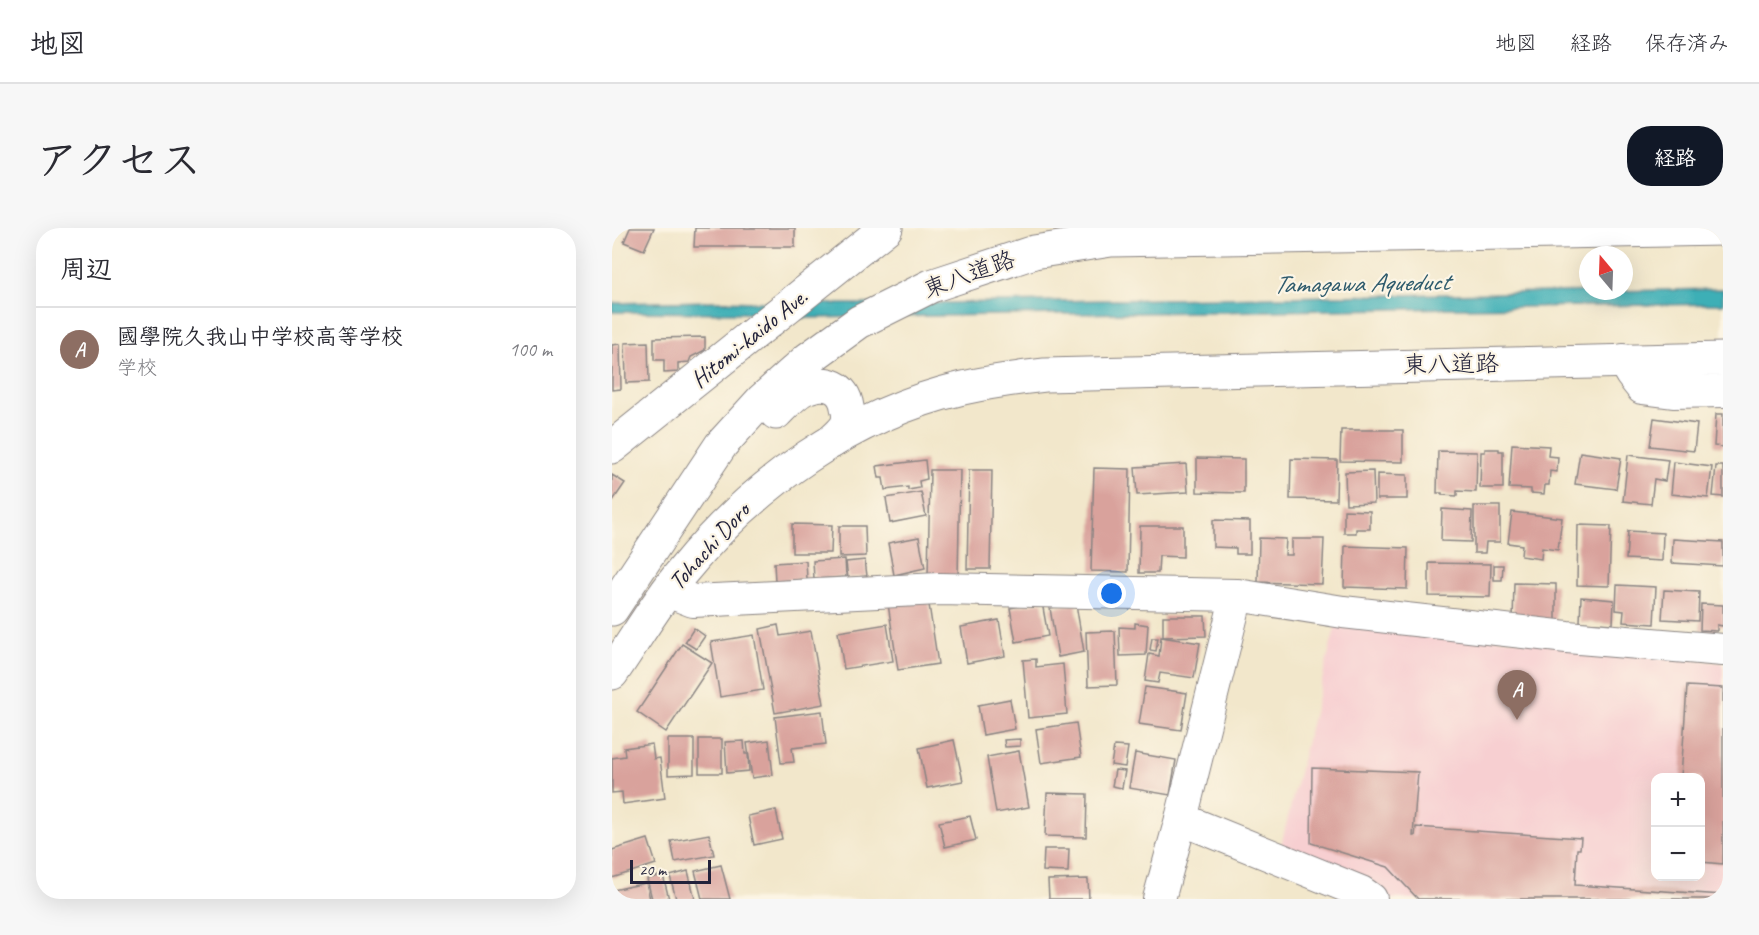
<!DOCTYPE html>
<html lang="ja">
<head>
<meta charset="utf-8">
<style>
  :root { --surface:#fff; --page:#f7f7f7; --text:#2b2b33; --muted:#7c7c81; --line:#e1e1e2; --accent:#111827 }
  body { margin:0; font-family:Caveat,"Klee One",sans-serif; background:var(--page); color:var(--text) }
  .controls { position:absolute; right:18px; bottom:18px; display:grid; overflow:hidden; border-radius:12px; box-shadow:0 6px 24px #0002 }
  .controls button { width:54px; height:54px; display:grid; place-items:center; padding:0; border:0; border-bottom:2px solid var(--line); background:var(--surface); color:var(--text); font:30px sans-serif }
  .compass { position:absolute; left:967px; top:18px; width:54px; height:54px; border-radius:50%; background:var(--surface); box-shadow:0 6px 24px #0002; rotate:341deg }
  .scale { position:absolute; left:18px; bottom:15px; width:81px; box-sizing:border-box; padding-left:6px; border:3px solid #22223b; border-top:0; font-size:16px; line-height:21px; white-space:nowrap; color:#22223b; -webkit-text-stroke:4px #fcf5e5; paint-order:stroke }
  .you { position:absolute; left:500px; top:366px; width:21px; height:21px; margin:-15px; border:4px solid #fff; border-radius:50%; background:#1a73e8; box-shadow:0 0 0 9px #1a73e833 }
  .badge { display:grid; place-items:center; width:39px; height:39px; border-radius:50%; background:var(--accent); color:#fff; font-size:20px; font-weight:700 }
  .pin { position:absolute; translate:-50% -50px; filter:drop-shadow(0 2px 3px #0008) }
  .pin::after { content:''; position:absolute; top:32px; width:21px; height:18px; background:inherit; clip-path:polygon(0 0,100% 0,50% 100%) }
  .list { margin:0; padding:0; list-style:none }
  h2 { display:flex; justify-content:space-between; align-items:center; height:78px; margin:0; padding:0 24px; font-size:26px }
  h2 small { font-size:20px; font-weight:400; color:var(--muted) }
  .list li { display:grid; grid-template-columns:39px 1fr auto; gap:18px; align-items:center; box-sizing:border-box; height:84px; padding:0 24px; border-top:2px solid var(--line) }
  .list b { display:block; font-size:22px; white-space:nowrap }
  .list p { margin:0; font-size:20px; white-space:nowrap; color:var(--muted) }
  .list em { font-size:20px; font-style:normal; color:var(--muted) }
  .map { position:relative; flex:none; width:1111px; height:671px; overflow:hidden; border-radius:24px }
  header { display:flex; align-items:center; gap:36px; box-sizing:border-box; height:84px; padding:0 30px; background:var(--surface); border-bottom:2px solid var(--line) }
  header strong { font-size:28px }
  nav { display:flex; gap:33px; margin-inline-start:auto; font-size:21px }
  .intro { display:flex; align-items:center; justify-content:space-between; box-sizing:border-box; height:144px; padding:0 36px }
  h1 { margin:0; font-size:42px }
  .button { padding:15px 27px; border-radius:24px; background:var(--accent); color:#fff; font-size:21px; font-weight:700 }
  main { display:flex; gap:36px; padding:0 36px }
  aside { flex:1; background:var(--surface); border-radius:24px; box-shadow:0 6px 24px #0002 }
  .map>svg:first-child { display:block }
  .built { fill:#f7cfd1; fill-rule:evenodd }
  .water { fill:#3eafb6; stroke:#306878; stroke-width:1.5 }
  .building { fill:#d9a29c }
  .lines { fill:none; stroke-linecap:round; stroke-linejoin:round }
  .street-casing { stroke:#8a8483; stroke-width:34 }
  .primary-casing { stroke:#8a8483; stroke-width:35 }
  .street { stroke:#fff; stroke-width:32 }
  .primary { stroke:#fff; stroke-width:33 }
  .labels { text-anchor:middle; dominant-baseline:central; stroke-width:4.5; stroke-linejoin:round; paint-order:stroke }
  .street-label { font-size:24px; fill:#22223b; stroke:#fcf5e5 }
  .water-label { font-size:26px; font-style:italic; fill:#2d5a6c; stroke:#fcf5e5 }
</style>
</head>
<body>
<header>
<strong>地図</strong>
<nav><a>地図</a><a>経路</a><a>保存済み</a></nav>
</header>
<div class="intro"><h1>アクセス</h1><a class="button">経路</a></div>
<main>
<aside>
<h2>周辺<small></small></h2>
<ul class="list">
<li><span class="badge" style="background:#8d6e63">A</span><div><b>國學院久我山中学校高等学校</b><p>学校</p></div><em>100 m</em></li>
</ul>
</aside>
<div class="map">
<svg width="1111" height="671" viewBox="0 0 1111 671">
  <rect width="100%" height="100%" fill="#fcf5e5"/>
  <filter id="ink" filterUnits="userSpaceOnUse"><feTurbulence type="fractalNoise" baseFrequency=".0167" numOctaves="2"/><feDisplacementMap in="SourceGraphic" scale="12" xChannelSelector="R" yChannelSelector="G"/><feConvolveMatrix kernelMatrix="1 2 1 2 8 2 1 2 1" color-interpolation-filters="sRGB"/></filter>
  <filter id="wash" filterUnits="userSpaceOnUse"><feTurbulence type="fractalNoise" baseFrequency=".008" numOctaves="4" result="noise"/><feDisplacementMap in="SourceGraphic" scale="24" xChannelSelector="R" yChannelSelector="G"/><feGaussianBlur stdDeviation="1.35" result="paint"/><feColorMatrix in="noise" values="0 0 0 0 0 0 0 0 0 0 0 0 0 0 0 0 0 1.4 0 .05"/><feComposite in="paint" operator="in"/></filter>
  <g filter="url(#wash)">
    <rect width="100%" height="100%" fill="#f2e7cb"/>
    <path class="built" d="M 725,392 L 1111,435 L 1111,671 L 775,671 L 732,648 L 668,621 ZM 1044,550 L 1088,550 L 1088,648 L 1044,648 Z"/>
    <path class="water" d="M 1111,61 L 1111,76 L 194,90 L 130,85 L 0,84 L 0,75 L 103,73 L 231,76 L 329,75 Z"/>
    <g id="blocks">
      <g class="building">
        <path d="M 18,0 L 42,0 L 32,22 L 12,14 Z"/>
        <path d="M 83,0 L 183,0 L 183,19 L 82,19 Z"/>
        <path d="M 93,109 L 93,122 L 79,129 L 77,134 L 66,135 L 66,144 L 52,145 L 52,132 L 42,132 L 42,110 Z"/>
        <path d="M 36,114 L 37,154 L 14,155 L 13,115 Z"/>
        <path d="M 8,116 L 9,161 L 0,162 L 0,117 Z"/>
        <path d="M 1104,186 L 1111,186 L 1111,219 L 1102,218 Z"/>
        <path d="M 1042,190 L 1085,196 L 1082,223 L 1038,218 Z"/>
        <path d="M 729,202 L 791,202 L 791,234 L 728,233 Z"/>
        <path d="M 900,216 L 937,218 L 936,228 L 946,229 L 945,244 L 938,243 L 937,257 L 933,257 L 932,266 L 919,265 L 919,261 L 897,260 Z"/>
        <path d="M 873,221 L 887,221 L 887,223 L 891,223 L 891,260 L 868,260 L 869,224 L 873,224 Z"/>
        <path d="M 826,223 L 865,224 L 864,264 L 845,263 L 845,268 L 830,267 L 830,265 L 825,265 Z"/>
        <path d="M 968,224 L 1009,230 L 1004,261 L 963,256 Z"/>
        <path d="M 1016,227 L 1056,232 L 1053,253 L 1042,251 L 1039,276 L 1011,273 Z"/>
        <path d="M 585,230 L 632,231 L 632,265 L 585,264 Z"/>
        <path d="M 679,231 L 725,232 L 724,272 L 678,271 Z"/>
        <path d="M 313,232 L 315,251 L 307,253 L 308,260 L 296,262 L 296,259 L 273,262 L 271,250 L 267,250 L 265,238 Z"/>
        <path d="M 1062,234 L 1100,239 L 1096,270 L 1059,266 Z"/>
        <path d="M 574,236 L 576,264 L 525,267 L 523,239 Z"/>
        <path d="M 1104,238 L 1111,238 L 1111,269 L 1101,268 Z"/>
        <path d="M 482,240 L 518,241 L 516,344 L 479,343 Z"/>
        <path d="M 318,242 L 348,242 L 346,349 L 316,349 Z"/>
        <path d="M 357,242 L 380,242 L 378,341 L 355,341 Z"/>
        <path d="M 761,243 L 762,275 L 734,276 L 733,244 Z"/>
        <path d="M 765,246 L 795,247 L 795,271 L 765,271 Z"/>
        <path d="M 0,247 L 13,255 L 0,274 Z"/>
        <path d="M 309,264 L 314,288 L 278,295 L 274,270 Z"/>
        <path d="M 862,278 L 888,278 L 888,314 L 874,314 L 873,325 L 862,325 Z"/>
        <path d="M 830,281 L 860,283 L 859,314 L 829,313 Z"/>
        <path d="M 732,282 L 758,283 L 758,301 L 744,301 L 744,305 L 732,305 Z"/>
        <path d="M 900,284 L 950,290 L 946,322 L 930,320 L 929,331 L 909,328 L 910,317 L 896,315 Z"/>
        <path d="M 601,292 L 638,293 L 638,326 L 624,326 L 624,320 L 601,319 Z"/>
        <path d="M 180,296 L 220,297 L 219,325 L 180,325 Z"/>
        <path d="M 966,297 L 999,298 L 997,358 L 965,357 Z"/>
        <path d="M 227,298 L 253,298 L 254,328 L 227,329 Z"/>
        <path d="M 528,298 L 571,298 L 571,329 L 547,328 L 546,345 L 527,345 Z"/>
        <path d="M 1016,303 L 1051,305 L 1050,333 L 1014,331 Z"/>
        <path d="M 307,309 L 313,340 L 282,347 L 276,315 Z"/>
        <path d="M 647,310 L 674,311 L 673,327 L 680,327 L 680,311 L 712,311 L 710,356 L 646,354 Z"/>
        <path d="M 1061,311 L 1111,314 L 1111,338 L 1060,335 Z"/>
        <path d="M 733,318 L 796,320 L 795,361 L 732,359 Z"/>
        <path d="M 233,331 L 234,349 L 202,351 L 201,333 Z"/>
        <path d="M 253,332 L 255,348 L 236,350 L 234,334 Z"/>
        <path d="M 194,333 L 195,351 L 163,353 L 162,335 Z"/>
        <path d="M 817,335 L 879,336 L 878,369 L 817,368 Z"/>
        <path d="M 882,337 L 891,337 L 890,352 L 882,352 Z"/>
        <path d="M 902,355 L 944,356 L 944,394 L 901,393 Z"/>
        <path d="M 1005,357 L 1044,359 L 1042,396 L 1011,394 L 1012,383 L 1004,382 Z"/>
        <path d="M 1052,362 L 1087,364 L 1086,393 L 1050,391 Z"/>
        <path d="M 969,369 L 1002,372 L 1001,396 L 968,394 Z"/>
        <path d="M 316,370 L 326,436 L 286,442 L 276,376 Z"/>
        <path d="M 430,374 L 436,408 L 404,414 L 398,380 Z"/>
        <path d="M 464,376 L 472,424 L 446,429 L 438,380 Z"/>
        <path d="M 1089,376 L 1111,377 L 1111,398 L 1105,397 L 1105,403 L 1088,402 Z"/>
        <path d="M 551,388 L 593,388 L 594,408 L 551,409 Z"/>
        <path d="M 387,392 L 393,428 L 355,435 L 349,399 Z"/>
        <path d="M 523,395 L 536,397 L 534,427 L 508,428 L 507,399 L 523,400 Z"/>
        <path d="M 275,396 L 281,433 L 232,441 L 226,404 Z"/>
        <path d="M 166,397 L 168,408 L 199,403 L 212,476 L 163,485 L 148,401 Z"/>
        <path d="M 82,400 L 93,408 L 84,421 L 73,414 Z"/>
        <path d="M 503,403 L 505,457 L 476,458 L 474,404 Z"/>
        <path d="M 142,407 L 151,462 L 108,469 L 99,414 Z"/>
        <path d="M 549,409 L 588,415 L 582,450 L 548,445 L 546,455 L 533,453 L 537,426 L 547,428 Z"/>
        <path d="M 540,410 L 546,410 L 544,423 L 538,422 Z"/>
        <path d="M 70,416 L 100,435 L 54,504 L 25,484 Z"/>
        <path d="M 424,431 L 424,439 L 451,436 L 455,486 L 416,490 L 411,432 Z"/>
        <path d="M 1075,458 L 1111,460 L 1111,636 L 1089,634 L 1089,549 L 1069,549 Z"/>
        <path d="M 533,459 L 575,465 L 569,502 L 527,496 Z"/>
        <path d="M 398,471 L 403,501 L 371,507 L 366,477 Z"/>
        <path d="M 210,483 L 214,516 L 180,520 L 182,534 L 169,535 L 163,489 Z"/>
        <path d="M 464,495 L 469,529 L 429,535 L 424,501 Z"/>
        <path d="M 56,511 L 82,511 L 82,546 L 56,547 Z"/>
        <rect x="87" y="511" width="23" height="34"/>
        <path d="M 408,511 L 408,518 L 393,519 L 392,512 Z"/>
        <path d="M 157,512 L 161,547 L 140,550 L 135,515 Z"/>
        <path d="M 342,512 L 351,553 L 315,560 L 307,520 Z"/>
        <path d="M 132,513 L 133,526 L 136,526 L 137,543 L 115,545 L 113,514 Z"/>
        <path d="M 40,516 L 42,531 L 48,530 L 53,570 L 11,576 L 10,564 L 0,565 L 0,530 L 13,528 L 12,520 Z"/>
        <path d="M 502,518 L 516,519 L 513,539 L 499,537 Z"/>
        <path d="M 407,523 L 417,579 L 384,585 L 375,529 Z"/>
        <path d="M 523,525 L 564,532 L 558,567 L 517,560 Z"/>
        <path d="M 700,540 L 806,544 L 801,608 L 803,608 L 804,599 L 969,610 L 968,621 L 965,621 L 963,657 L 1111,667 L 1111,671 L 806,671 L 776,639 L 699,615 Z"/>
        <path d="M 503,542 L 513,543 L 510,560 L 500,558 Z"/>
        <path d="M 435,565 L 475,566 L 474,609 L 433,608 Z"/>
        <path d="M 164,582 L 170,611 L 142,617 L 136,588 Z"/>
        <path d="M 358,588 L 364,612 L 333,619 L 327,594 Z"/>
        <path d="M 97,606 L 102,627 L 63,634 L 59,613 Z"/>
        <path d="M 36,611 L 44,636 L 0,650 L 0,622 Z"/>
        <path d="M 432,621 L 457,621 L 456,644 L 431,643 Z"/>
        <path d="M 109,637 L 118,671 L 90,671 L 83,643 Z"/>
        <path d="M 76,643 L 83,671 L 64,671 L 58,648 Z"/>
        <path d="M 51,647 L 57,671 L 40,671 L 35,651 Z"/>
        <path d="M 476,651 L 477,671 L 437,671 L 436,652 Z"/>
        <path d="M 34,655 L 38,671 L 0,671 L 0,668 L 2,667 L 1,662 Z"/>
      </g>
    </g>
  </g>
  <g filter="url(#ink)">
    <use href="#blocks" fill-opacity="0" stroke="#8a8483" stroke-width="1.5"/>
    <g class="lines">
      <defs>
        <g id="street">
          <path d="M 1011,132 L 1019,146 L 1030,160 L 1061,164 L 1111,163"/>
          <path d="M 55,363 L 81,373 L 327,361 L 625,367 L 731,384 L 955,409 L 1111,422"/>
          <path d="M 569,591 L 749,664 L 759,671"/>
          <path d="M 547,671 L 569,591 L 625,367"/>
        </g>
        <g id="primary">
          <path d="M 164,185 C 173,176 184,163 196,159 C 215,152 232,159 235,179 C 237,185 237,191 235,197 C 231,204 225,209 219,214"/>
          <path d="M 0,219 L 274,0"/>
          <path d="M 0,381 L 109,217 L 150,172 L 196,131 L 247,94 L 319,58 L 422,24 L 499,12 L 1111,1"/>
          <path d="M 0,445 C 23,412 44,375 70,344 C 141,256 240,186 351,160 C 378,154 405,150 433,147 L 1111,131"/>
        </g>
      </defs>
      <use href="#street" class="street-casing"/>
      <use href="#primary" class="primary-casing"/>
      <use href="#street" class="street"/>
      <use href="#primary" class="primary"/>
    </g>
  </g>
  <g class="labels">
    <g class="street-label">
      <text transform="translate(357 46) rotate(-20)">東八道路</text>
      <text transform="translate(137 110) rotate(-39)">Hitomi-kaido Ave.</text>
      <text transform="translate(839 136) rotate(-1)">東八道路</text>
      <text transform="translate(97 318) rotate(-48)">Tohachi Doro</text>
    </g>
    <g class="water-label">
      <text transform="translate(749 55) rotate(-1)">Tamagawa Aqueduct</text>
    </g>
  </g>
</svg>
<div class="controls">
<button>+</button>
<button>−</button>
</div>
<svg class="compass" viewBox="-18 -18 36 36"><path d="M0-13l5 13h-10z" fill="#e53935"/><path d="M0 13l5-13h-10z" fill="#7c7c81"/></svg>
<div class="scale">20 m</div>
<div class="you"></div>
<div class="pin badge" style="left:905px;top:492px;background:#8d6e63">A</div>
</div>
</main>
</body>
</html>
